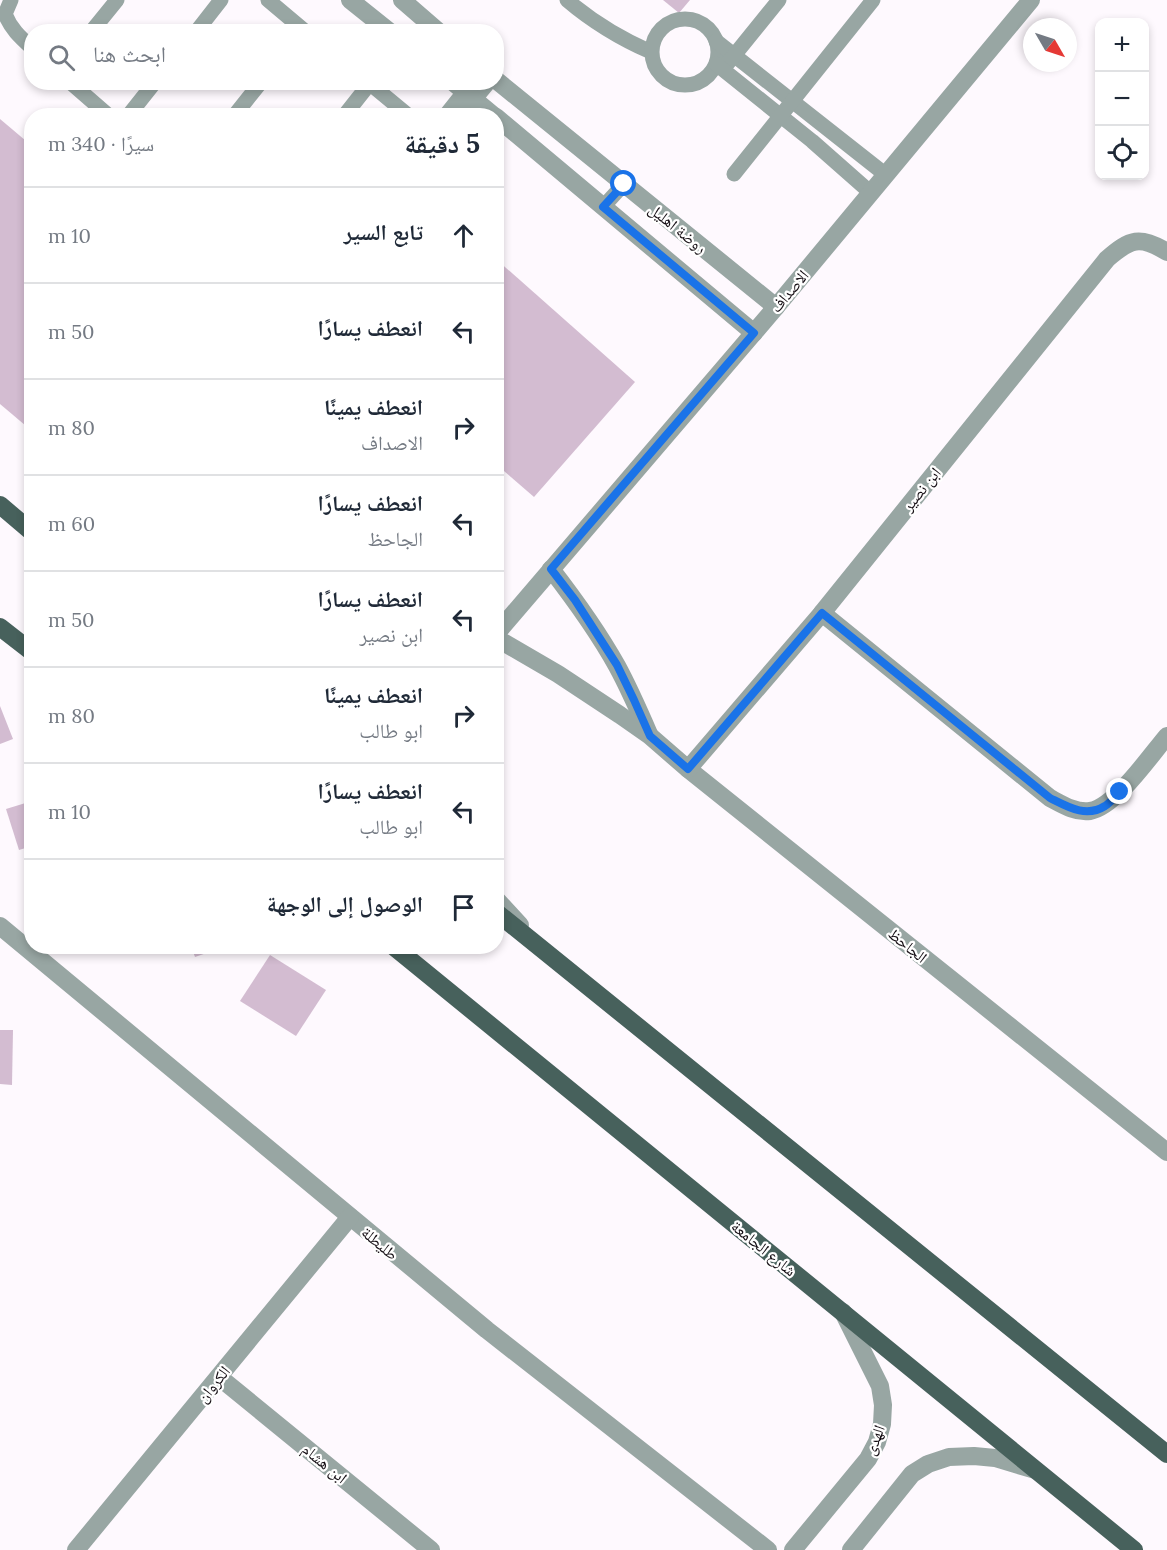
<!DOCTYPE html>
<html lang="ar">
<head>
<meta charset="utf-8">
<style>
  :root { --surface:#fff; --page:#f2f2f3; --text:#1f2937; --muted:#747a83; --line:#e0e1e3 }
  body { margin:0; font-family:Lora,"Noto Naskh Arabic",serif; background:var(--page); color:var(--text); direction:rtl }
  .controls { position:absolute; right:18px; top:18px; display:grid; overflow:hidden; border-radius:12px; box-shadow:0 3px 9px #0003 }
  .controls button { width:54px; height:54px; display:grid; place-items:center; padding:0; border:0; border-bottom:2px solid var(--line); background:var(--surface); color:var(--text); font:30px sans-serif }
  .compass { position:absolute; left:1023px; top:18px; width:54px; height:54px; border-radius:50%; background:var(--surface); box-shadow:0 3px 9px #0003; rotate:129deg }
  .stop { position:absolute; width:18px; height:18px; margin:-14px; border:4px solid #1a73e8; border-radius:50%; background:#fff }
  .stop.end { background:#1a73e8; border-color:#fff; box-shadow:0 2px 6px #0008 }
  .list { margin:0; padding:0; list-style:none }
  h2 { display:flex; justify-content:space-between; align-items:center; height:78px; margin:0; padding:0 24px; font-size:26px }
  h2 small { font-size:20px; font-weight:400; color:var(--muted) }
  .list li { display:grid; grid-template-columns:39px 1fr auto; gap:18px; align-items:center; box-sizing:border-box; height:96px; padding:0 24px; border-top:2px solid var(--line) }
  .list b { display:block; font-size:22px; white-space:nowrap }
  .list p { margin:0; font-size:20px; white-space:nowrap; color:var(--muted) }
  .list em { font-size:20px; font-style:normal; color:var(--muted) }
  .icon { flex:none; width:33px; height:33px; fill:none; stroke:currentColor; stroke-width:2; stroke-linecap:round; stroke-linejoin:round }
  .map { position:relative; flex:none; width:1167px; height:1550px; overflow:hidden; direction:ltr }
  .search { position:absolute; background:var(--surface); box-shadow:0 3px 9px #0003; left:24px; top:24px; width:480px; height:66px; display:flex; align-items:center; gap:15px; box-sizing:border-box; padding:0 21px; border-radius:24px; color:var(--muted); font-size:22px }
  .panel { position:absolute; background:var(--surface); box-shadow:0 3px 9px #0003; left:24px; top:108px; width:480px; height:846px; border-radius:24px; direction:rtl }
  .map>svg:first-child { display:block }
  .building { fill:#d3bcd1 }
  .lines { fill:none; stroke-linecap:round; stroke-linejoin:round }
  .lane { stroke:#98a6a3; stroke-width:15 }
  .street { stroke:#98a6a3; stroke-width:18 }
  .primary { stroke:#47615c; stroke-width:18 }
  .route { stroke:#1a73e8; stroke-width:8 }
  .labels { text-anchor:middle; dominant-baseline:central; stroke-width:4.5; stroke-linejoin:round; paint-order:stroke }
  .street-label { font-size:16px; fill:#140d13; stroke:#fff }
</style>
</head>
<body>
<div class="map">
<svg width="1167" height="1550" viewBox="0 0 1167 1550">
  <rect width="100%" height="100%" fill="#fef9fe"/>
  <g class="building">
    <path d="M 663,0 L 690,0 L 679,13 Z"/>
    <path d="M 0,119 L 32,146 L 32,431 L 0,404 Z"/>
    <path d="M 496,259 L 635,382 L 534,497 L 496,464 Z"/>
    <path d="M 0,706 L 13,739 L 0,744 Z"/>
    <path d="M 32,801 L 32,846 L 19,850 L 6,809 Z"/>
    <path d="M 191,946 L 224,946 L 224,947 L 195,957 Z"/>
    <path d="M 270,955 L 326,990 L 296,1036 L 240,1001 Z"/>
    <path d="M 0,1030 L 13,1030 L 12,1085 L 0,1084 Z"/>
  </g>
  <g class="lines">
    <g class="lane">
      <path d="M 11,0 L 5,14 C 11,29 20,37 32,48"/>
      <path d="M 268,0 L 306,32"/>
      <path d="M 567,0 C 594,23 619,38 651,52"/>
      <circle cx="685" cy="52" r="33"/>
      <path d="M 91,32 L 117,0"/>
      <path d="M 196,32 L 221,0"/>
      <path d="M 716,41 L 886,175"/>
      <path d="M 728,63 L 779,0"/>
      <path d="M 716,64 L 812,141 L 871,193"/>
      <path d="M 70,82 L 109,116"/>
      <path d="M 368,82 L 409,116"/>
      <path d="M 128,116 L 155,82"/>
      <path d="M 234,116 L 261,82"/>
      <path d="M 344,116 L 370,83"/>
      <path d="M 445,116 L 472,82"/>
      <path d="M 461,116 L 489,82"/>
      <path d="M 734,174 L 873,0"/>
      <path d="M 603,207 L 624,184"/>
    </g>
    <g class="street">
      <path d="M 350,0 L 390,32"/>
      <path d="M 402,0 L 439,32"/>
      <path d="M 496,80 L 776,307"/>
      <path d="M 453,82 L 494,116"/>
      <path d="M 496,117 L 754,333"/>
      <path d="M 551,569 C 575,600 598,632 617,666 C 629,688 639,711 649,734"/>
      <path d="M 822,613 L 1050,798 C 1063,805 1076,813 1090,811 C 1115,807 1150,756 1167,736"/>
      <path d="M 496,634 L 776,307 L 1031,0"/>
      <path d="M 496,638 L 558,674 L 620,715 L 650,736 L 688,769 L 1167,1152"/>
      <path d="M 688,769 L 822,613 L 1107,259 C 1130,239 1140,235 1167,252"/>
      <path d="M 496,899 L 520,925"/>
      <path d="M 0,926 L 487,1330 L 768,1550"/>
      <path d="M 219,1377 L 431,1550"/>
      <path d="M 76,1550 L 350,1217"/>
      <path d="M 793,1550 L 868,1459 L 877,1442 L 882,1424 L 883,1405 L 880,1386 L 843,1312"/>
      <path d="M 851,1550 L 912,1474 L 928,1464 L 949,1457 L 974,1456 L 995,1458 L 1035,1470"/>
    </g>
    <g class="primary">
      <path d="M 0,505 L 32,532"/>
      <path d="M 0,627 L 32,652"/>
      <path d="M 496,912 L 1167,1454"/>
      <path d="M 393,946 L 1134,1550"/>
    </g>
  </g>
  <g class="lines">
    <path class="route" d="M 624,184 L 603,207 L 754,333 L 551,569 L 575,600 L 617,665 L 634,700 L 650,736 L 688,769 L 822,613 L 1050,798 C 1068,807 1086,818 1105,806 C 1111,802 1115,796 1120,792"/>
  </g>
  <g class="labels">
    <g class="street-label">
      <text transform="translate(678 228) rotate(39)">روضة اهليل</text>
      <text transform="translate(789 291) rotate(-50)">الاصداف</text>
      <text transform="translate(921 489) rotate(-51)">ابن نصير</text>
      <text transform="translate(908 945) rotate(39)">الجاحظ</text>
      <text transform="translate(380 1243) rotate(40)">طليطلة</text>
      <text transform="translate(764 1248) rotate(39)">شارع الجامعة</text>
      <text transform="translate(213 1384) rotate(-51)">الكروان</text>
      <text transform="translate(874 1440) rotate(-69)">الهدى</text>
      <text transform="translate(325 1463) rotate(39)">ابن هشام</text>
    </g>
  </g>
</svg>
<div class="controls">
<button>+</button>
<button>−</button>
<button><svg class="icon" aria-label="locate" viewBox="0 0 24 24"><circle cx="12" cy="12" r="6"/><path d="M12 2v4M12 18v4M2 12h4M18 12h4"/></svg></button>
</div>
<svg class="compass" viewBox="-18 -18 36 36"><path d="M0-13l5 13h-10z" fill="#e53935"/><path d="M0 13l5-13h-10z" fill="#747a83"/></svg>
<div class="stop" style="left:624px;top:184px"></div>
<div class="stop end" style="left:1120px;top:792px"></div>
<div class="search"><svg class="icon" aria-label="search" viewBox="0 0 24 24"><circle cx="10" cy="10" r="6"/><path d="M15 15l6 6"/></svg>ابحث هنا</div>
<section class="panel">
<h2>5 دقيقة<small>سيرًا · 340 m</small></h2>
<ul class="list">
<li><svg class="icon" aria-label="ahead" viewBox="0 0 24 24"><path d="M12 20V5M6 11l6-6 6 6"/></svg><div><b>تابع السير</b></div><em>10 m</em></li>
<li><svg class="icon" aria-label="left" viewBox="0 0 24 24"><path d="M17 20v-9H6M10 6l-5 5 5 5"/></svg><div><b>انعطف يسارًا</b></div><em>50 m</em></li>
<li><svg class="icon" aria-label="right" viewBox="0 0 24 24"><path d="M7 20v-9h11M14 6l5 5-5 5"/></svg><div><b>انعطف يمينًا</b><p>الاصداف</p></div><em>80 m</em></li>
<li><svg class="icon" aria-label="left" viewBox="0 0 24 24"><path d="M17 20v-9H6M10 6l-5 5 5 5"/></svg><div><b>انعطف يسارًا</b><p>الجاحظ</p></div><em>60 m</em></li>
<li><svg class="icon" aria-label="left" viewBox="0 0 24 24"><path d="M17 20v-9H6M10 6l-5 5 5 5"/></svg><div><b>انعطف يسارًا</b><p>ابن نصير</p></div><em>50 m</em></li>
<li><svg class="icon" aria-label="right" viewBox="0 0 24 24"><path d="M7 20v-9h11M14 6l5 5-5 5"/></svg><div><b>انعطف يمينًا</b><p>ابو طالب</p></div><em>80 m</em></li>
<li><svg class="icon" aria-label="left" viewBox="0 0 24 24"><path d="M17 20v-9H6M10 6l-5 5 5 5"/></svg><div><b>انعطف يسارًا</b><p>ابو طالب</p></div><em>10 m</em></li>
<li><svg class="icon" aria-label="arrive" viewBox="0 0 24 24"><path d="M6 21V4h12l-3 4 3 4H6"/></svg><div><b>الوصول إلى الوجهة</b></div></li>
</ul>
</section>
</div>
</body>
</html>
